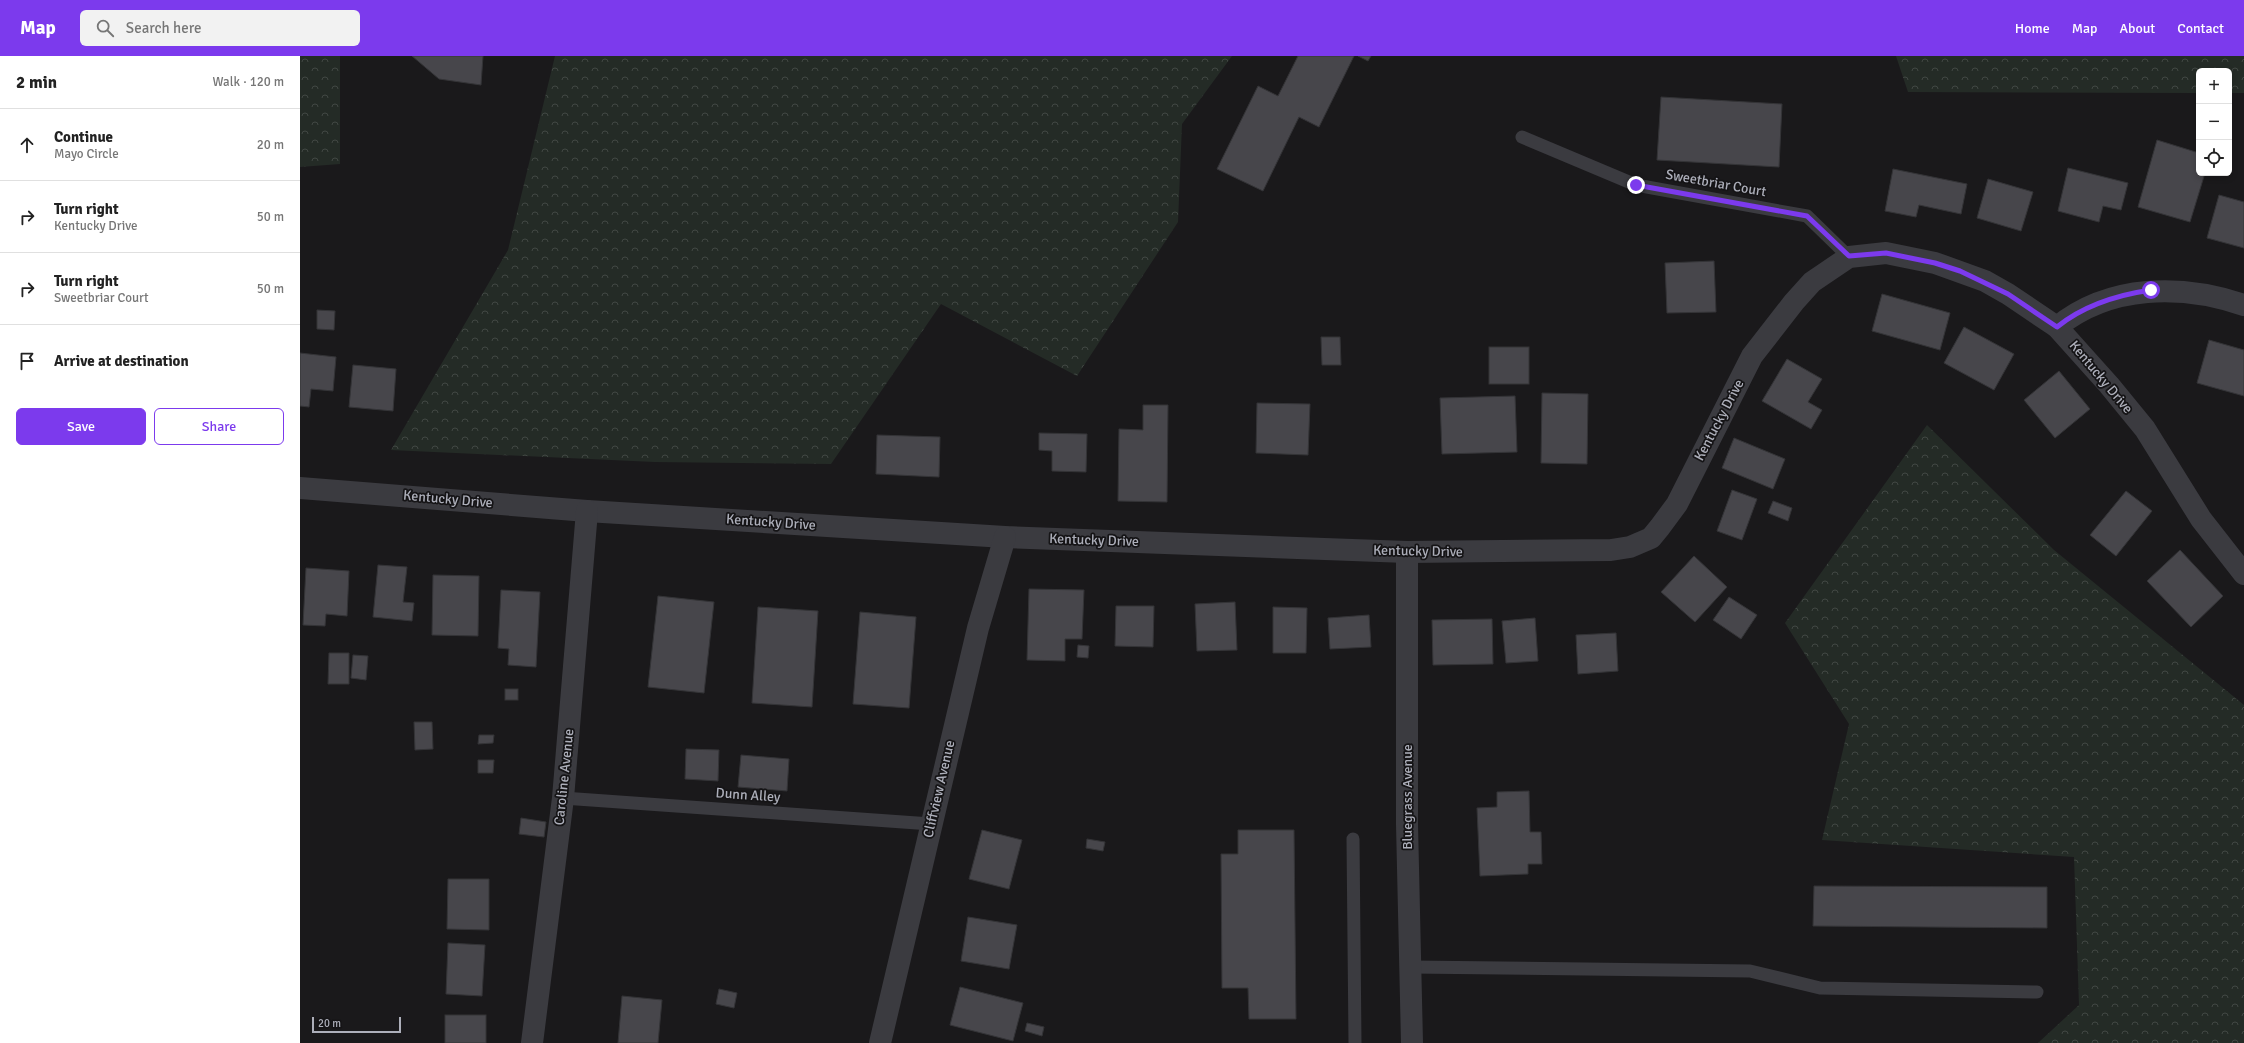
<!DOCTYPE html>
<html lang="en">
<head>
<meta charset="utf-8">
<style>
  :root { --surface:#fff; --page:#f2f2f2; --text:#222; --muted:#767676; --line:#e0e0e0; --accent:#7c3aed }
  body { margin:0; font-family:Signika,sans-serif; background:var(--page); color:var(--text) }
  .controls { position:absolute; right:12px; top:12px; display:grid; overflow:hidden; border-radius:6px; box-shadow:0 2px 6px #0003 }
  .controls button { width:36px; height:36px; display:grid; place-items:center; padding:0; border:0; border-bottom:1px solid var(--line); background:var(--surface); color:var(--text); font:20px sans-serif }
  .scale { position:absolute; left:12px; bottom:10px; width:89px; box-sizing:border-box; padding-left:4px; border:2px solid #adafba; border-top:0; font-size:11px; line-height:14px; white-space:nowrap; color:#adafba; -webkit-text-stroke:3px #151416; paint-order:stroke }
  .stop { position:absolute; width:12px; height:12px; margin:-9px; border:3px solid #7c3aed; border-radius:50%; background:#fff }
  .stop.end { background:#7c3aed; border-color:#fff; box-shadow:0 1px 4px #0008 }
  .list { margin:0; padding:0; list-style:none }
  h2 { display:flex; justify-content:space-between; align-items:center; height:52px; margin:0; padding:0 16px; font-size:17px }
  h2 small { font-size:13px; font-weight:400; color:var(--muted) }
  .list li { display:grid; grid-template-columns:26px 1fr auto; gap:12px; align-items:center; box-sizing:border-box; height:72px; padding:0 16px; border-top:1px solid var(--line) }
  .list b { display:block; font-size:15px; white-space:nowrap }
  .list p { margin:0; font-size:13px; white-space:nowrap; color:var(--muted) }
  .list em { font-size:13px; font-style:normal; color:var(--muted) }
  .actions { display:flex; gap:8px; padding:12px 16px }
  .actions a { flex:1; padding:9px 0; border:1px solid var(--accent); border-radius:6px; text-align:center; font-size:14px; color:var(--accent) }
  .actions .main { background:var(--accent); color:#fff }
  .icon { flex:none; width:22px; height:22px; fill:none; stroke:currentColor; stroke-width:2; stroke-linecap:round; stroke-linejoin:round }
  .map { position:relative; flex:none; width:1944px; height:987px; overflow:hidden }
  header { display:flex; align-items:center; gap:24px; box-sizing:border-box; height:56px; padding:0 20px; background:var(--accent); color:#fff }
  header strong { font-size:19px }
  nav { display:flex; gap:22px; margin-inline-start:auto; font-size:14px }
  .search { width:280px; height:36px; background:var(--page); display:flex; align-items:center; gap:10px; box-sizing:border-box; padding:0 14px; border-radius:6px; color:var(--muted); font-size:15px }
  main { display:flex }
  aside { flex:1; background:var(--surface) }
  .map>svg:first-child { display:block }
  .forest { fill:url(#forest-crowns) }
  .building { fill:#47464b; stroke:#343437 }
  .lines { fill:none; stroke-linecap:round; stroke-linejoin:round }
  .service { stroke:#3b3b40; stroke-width:13 }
  .minor { stroke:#3b3b40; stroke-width:22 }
  .route { stroke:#7c3aed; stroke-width:5 }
  .labels { text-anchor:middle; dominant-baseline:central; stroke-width:3.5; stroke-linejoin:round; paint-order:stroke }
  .street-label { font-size:14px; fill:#adafba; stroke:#151416 }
</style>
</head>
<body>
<header>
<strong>Map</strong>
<div class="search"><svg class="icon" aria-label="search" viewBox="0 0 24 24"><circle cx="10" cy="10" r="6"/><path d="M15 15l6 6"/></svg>Search here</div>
<nav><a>Home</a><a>Map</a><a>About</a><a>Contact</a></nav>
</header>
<main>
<aside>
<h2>2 min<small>Walk · 120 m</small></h2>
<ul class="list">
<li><svg class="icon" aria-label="ahead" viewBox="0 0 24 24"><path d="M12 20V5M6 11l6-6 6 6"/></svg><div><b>Continue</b><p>Mayo Circle</p></div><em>20 m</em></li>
<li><svg class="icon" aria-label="right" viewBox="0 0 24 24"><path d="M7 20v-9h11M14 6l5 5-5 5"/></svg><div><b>Turn right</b><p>Kentucky Drive</p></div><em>50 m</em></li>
<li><svg class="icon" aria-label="right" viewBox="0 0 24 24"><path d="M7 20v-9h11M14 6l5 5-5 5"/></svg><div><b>Turn right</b><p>Sweetbriar Court</p></div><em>50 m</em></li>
<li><svg class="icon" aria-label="arrive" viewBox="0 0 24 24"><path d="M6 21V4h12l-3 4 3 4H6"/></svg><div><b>Arrive at destination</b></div></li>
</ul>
<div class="actions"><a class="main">Save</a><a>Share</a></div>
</aside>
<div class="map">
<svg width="1944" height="987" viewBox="0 0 1944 987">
  <defs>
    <pattern id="forest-crowns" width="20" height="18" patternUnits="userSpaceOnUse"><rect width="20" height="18" fill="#242b26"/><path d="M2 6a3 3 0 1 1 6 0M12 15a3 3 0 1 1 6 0" fill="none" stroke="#414743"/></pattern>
  </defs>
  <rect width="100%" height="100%" fill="#1a191b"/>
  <g class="forest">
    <path d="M 0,0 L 40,0 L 40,108 L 0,111 Z"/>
    <path d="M 255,0 L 932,0 L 882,68 L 878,166 L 777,320 L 641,248 L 531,408 L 355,406 L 91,394 L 208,194 Z"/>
    <path d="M 1596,0 L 1944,0 L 1944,37 L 1929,37 L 1929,15 L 1899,15 L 1899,37 L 1608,36 Z"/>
    <path d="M 1627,369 L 1754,494 L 1944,649 L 1944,987 L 1738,987 L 1779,949 L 1774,801 L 1522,784 L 1549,668 L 1485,567 Z"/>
  </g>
  <g class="building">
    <path d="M 112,0 L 183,0 L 181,29 L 139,23 Z"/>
    <path d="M 998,0 L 1054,0 L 1019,71 L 999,61 L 963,135 L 917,113 L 958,30 L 978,40 Z"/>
    <path d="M 1058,0 L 1071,0 L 1068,5 Z"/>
    <path d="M 1361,41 L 1482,48 L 1479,111 L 1357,104 Z"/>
    <path d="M 1857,84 L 1899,97 L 1899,117 L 1905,117 L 1890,166 L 1838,151 Z"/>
    <path d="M 1768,112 L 1828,127 L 1821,154 L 1803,150 L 1799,166 L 1758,155 Z"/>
    <path d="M 1593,113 L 1667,128 L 1661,158 L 1619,149 L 1616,161 L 1585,155 Z"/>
    <path d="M 1688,123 L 1733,136 L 1721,175 L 1677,162 Z"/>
    <path d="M 1919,139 L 1944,146 L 1944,192 L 1907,182 Z"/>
    <path d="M 1414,205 L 1416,256 L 1367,257 L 1365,207 Z"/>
    <path d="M 1582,238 L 1650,257 L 1640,294 L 1572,275 Z"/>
    <path d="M 17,254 L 35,255 L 34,274 L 17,273 Z"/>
    <path d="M 1664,271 L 1714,298 L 1694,334 L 1644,307 Z"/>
    <path d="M 1021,281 L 1040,281 L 1041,309 L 1022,309 Z"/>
    <path d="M 1909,284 L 1944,294 L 1944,340 L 1897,327 Z"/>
    <rect x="1189" y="291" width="40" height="37"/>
    <path d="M 0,297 L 36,301 L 33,335 L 11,333 L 9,351 L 0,350 Z"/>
    <path d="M 1487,303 L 1522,323 L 1508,346 L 1522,354 L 1511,373 L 1462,345 Z"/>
    <path d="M 53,309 L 96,313 L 93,355 L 49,351 Z"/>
    <path d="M 1759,315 L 1790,353 L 1755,382 L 1724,344 Z"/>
    <path d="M 1242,337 L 1288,338 L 1287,408 L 1241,407 Z"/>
    <path d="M 1215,340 L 1217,396 L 1142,398 L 1140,342 Z"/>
    <path d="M 957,347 L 1010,348 L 1008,399 L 956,397 Z"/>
    <path d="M 843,349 L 868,349 L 867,446 L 818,445 L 819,373 L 843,374 Z"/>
    <path d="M 739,377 L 787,378 L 786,416 L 752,415 L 752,395 L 739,394 Z"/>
    <path d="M 577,379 L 640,381 L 639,421 L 576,418 Z"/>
    <path d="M 1434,382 L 1485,403 L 1473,433 L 1422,412 Z"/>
    <path d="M 1432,434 L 1457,443 L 1442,484 L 1417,475 Z"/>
    <path d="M 1826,435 L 1852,455 L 1816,500 L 1790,479 Z"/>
    <path d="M 1473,445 L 1492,452 L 1488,465 L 1468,457 Z"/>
    <path d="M 1880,494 L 1923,540 L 1891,571 L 1847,525 Z"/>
    <path d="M 1394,500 L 1427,531 L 1395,566 L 1361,536 Z"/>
    <path d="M 78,509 L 107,511 L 103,546 L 114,547 L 112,565 L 73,561 Z"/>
    <path d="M 6,512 L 49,515 L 47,560 L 26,558 L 25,570 L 3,569 Z"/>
    <path d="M 133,519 L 179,520 L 178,580 L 132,579 Z"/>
    <path d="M 729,533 L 784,534 L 782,583 L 765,583 L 765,605 L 727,604 Z"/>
    <path d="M 201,534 L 240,536 L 236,611 L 208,609 L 209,593 L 198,592 Z"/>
    <path d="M 358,540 L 414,546 L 404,637 L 348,631 Z"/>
    <path d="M 1429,541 L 1457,559 L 1441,583 L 1413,564 Z"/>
    <path d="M 935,546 L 937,594 L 897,595 L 895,548 Z"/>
    <path d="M 816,550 L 854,550 L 853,591 L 815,590 Z"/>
    <path d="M 458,551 L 518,555 L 512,651 L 452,647 Z"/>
    <path d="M 973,551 L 1007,552 L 1006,597 L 973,597 Z"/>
    <path d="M 560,556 L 616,561 L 609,652 L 553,648 Z"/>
    <path d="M 1069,559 L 1071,591 L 1030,593 L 1028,562 Z"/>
    <path d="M 1235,562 L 1238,605 L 1206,607 L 1202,565 Z"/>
    <path d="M 1192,563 L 1193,608 L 1133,609 L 1132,564 Z"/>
    <path d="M 1316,577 L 1318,615 L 1278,618 L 1276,579 Z"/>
    <path d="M 778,589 L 789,590 L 788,602 L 777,601 Z"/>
    <path d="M 29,597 L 49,597 L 49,628 L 28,628 Z"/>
    <path d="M 53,599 L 68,600 L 66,624 L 51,622 Z"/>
    <rect x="205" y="633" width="13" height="11"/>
    <path d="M 114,666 L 132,666 L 133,693 L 115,694 Z"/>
    <path d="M 179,679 L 194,679 L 193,687 L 178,688 Z"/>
    <path d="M 386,693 L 419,694 L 418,725 L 385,723 Z"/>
    <path d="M 441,699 L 489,703 L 487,735 L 438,731 Z"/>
    <path d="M 178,704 L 194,704 L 193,717 L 178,717 Z"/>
    <path d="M 1229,735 L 1230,776 L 1241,776 L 1242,808 L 1228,808 L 1228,818 L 1180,820 L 1177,752 L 1197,751 L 1197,736 Z"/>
    <path d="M 221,762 L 246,766 L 244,781 L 219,778 Z"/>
    <path d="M 682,774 L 722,784 L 709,833 L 669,823 Z"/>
    <path d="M 938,774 L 994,774 L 996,963 L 949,963 L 948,932 L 922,932 L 921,798 L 938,798 Z"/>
    <path d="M 787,783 L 805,786 L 803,795 L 786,792 Z"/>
    <path d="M 148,823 L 189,823 L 189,874 L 147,873 Z"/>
    <path d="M 1514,830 L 1747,831 L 1747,872 L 1513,870 Z"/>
    <path d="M 668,861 L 717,869 L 709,913 L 661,905 Z"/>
    <path d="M 148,887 L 185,889 L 182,940 L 146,938 Z"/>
    <path d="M 660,931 L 723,947 L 713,985 L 650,969 Z"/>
    <path d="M 419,933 L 437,937 L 434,952 L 416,948 Z"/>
    <path d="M 322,940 L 362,944 L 358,987 L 318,987 Z"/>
    <rect x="145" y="959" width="41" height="28"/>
    <path d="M 727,967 L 744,971 L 742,980 L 725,975 Z"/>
  </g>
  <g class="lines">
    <g class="service">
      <path d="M 1222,81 L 1336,129 L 1507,160 L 1549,201"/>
      <path d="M 263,742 L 631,768"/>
      <path d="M 1053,783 L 1055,987"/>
      <path d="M 1110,911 L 1450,915 L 1520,932 L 1737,936"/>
    </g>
    <g class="minor">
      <path d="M 1757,271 C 1810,228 1882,228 1944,249"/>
      <path d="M 0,432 L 287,455 L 705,481 L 1107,496 L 1311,494 L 1330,491 L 1351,482 L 1360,471 L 1377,448 L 1452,300 L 1494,246 L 1512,226 L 1549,201 L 1586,197 L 1635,207 L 1685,225 L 1708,238 L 1757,271 L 1809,329 L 1845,373 L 1901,463 L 1944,518"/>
      <path d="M 1107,496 L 1107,768 L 1112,987"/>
      <path d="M 232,987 L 263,742 L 287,455"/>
      <path d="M 580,987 L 678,572 L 705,481"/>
    </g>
  </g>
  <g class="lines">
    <path class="route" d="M 1336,129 L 1507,160 L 1549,200 L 1586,197 L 1635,207 L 1660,215 L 1708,238 L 1757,271 C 1784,249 1817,239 1851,234"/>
  </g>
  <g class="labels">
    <g class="street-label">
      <text transform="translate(1416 127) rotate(10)">Sweetbriar Court</text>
      <text transform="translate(1801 321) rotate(50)">Kentucky Drive</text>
      <text transform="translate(1419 364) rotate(-62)">Kentucky Drive</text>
      <text transform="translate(148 443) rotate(5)">Kentucky Drive</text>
      <text transform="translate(471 466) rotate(4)">Kentucky Drive</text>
      <text transform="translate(794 484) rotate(2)">Kentucky Drive</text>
      <text transform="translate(1118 495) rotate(1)">Kentucky Drive</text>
      <text transform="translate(264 721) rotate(-84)">Caroline Avenue</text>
      <text transform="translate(639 733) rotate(-77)">Cliffview Avenue</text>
      <text transform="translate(448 739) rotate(4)">Dunn Alley</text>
      <text transform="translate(1107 741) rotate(-90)">Bluegrass Avenue</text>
    </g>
  </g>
</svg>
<div class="controls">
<button>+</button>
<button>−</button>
<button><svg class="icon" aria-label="locate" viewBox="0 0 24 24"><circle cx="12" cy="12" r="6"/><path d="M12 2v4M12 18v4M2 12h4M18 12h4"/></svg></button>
</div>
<div class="scale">20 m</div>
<div class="stop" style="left:1851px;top:234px"></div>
<div class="stop end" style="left:1336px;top:129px"></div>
</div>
</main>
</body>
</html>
